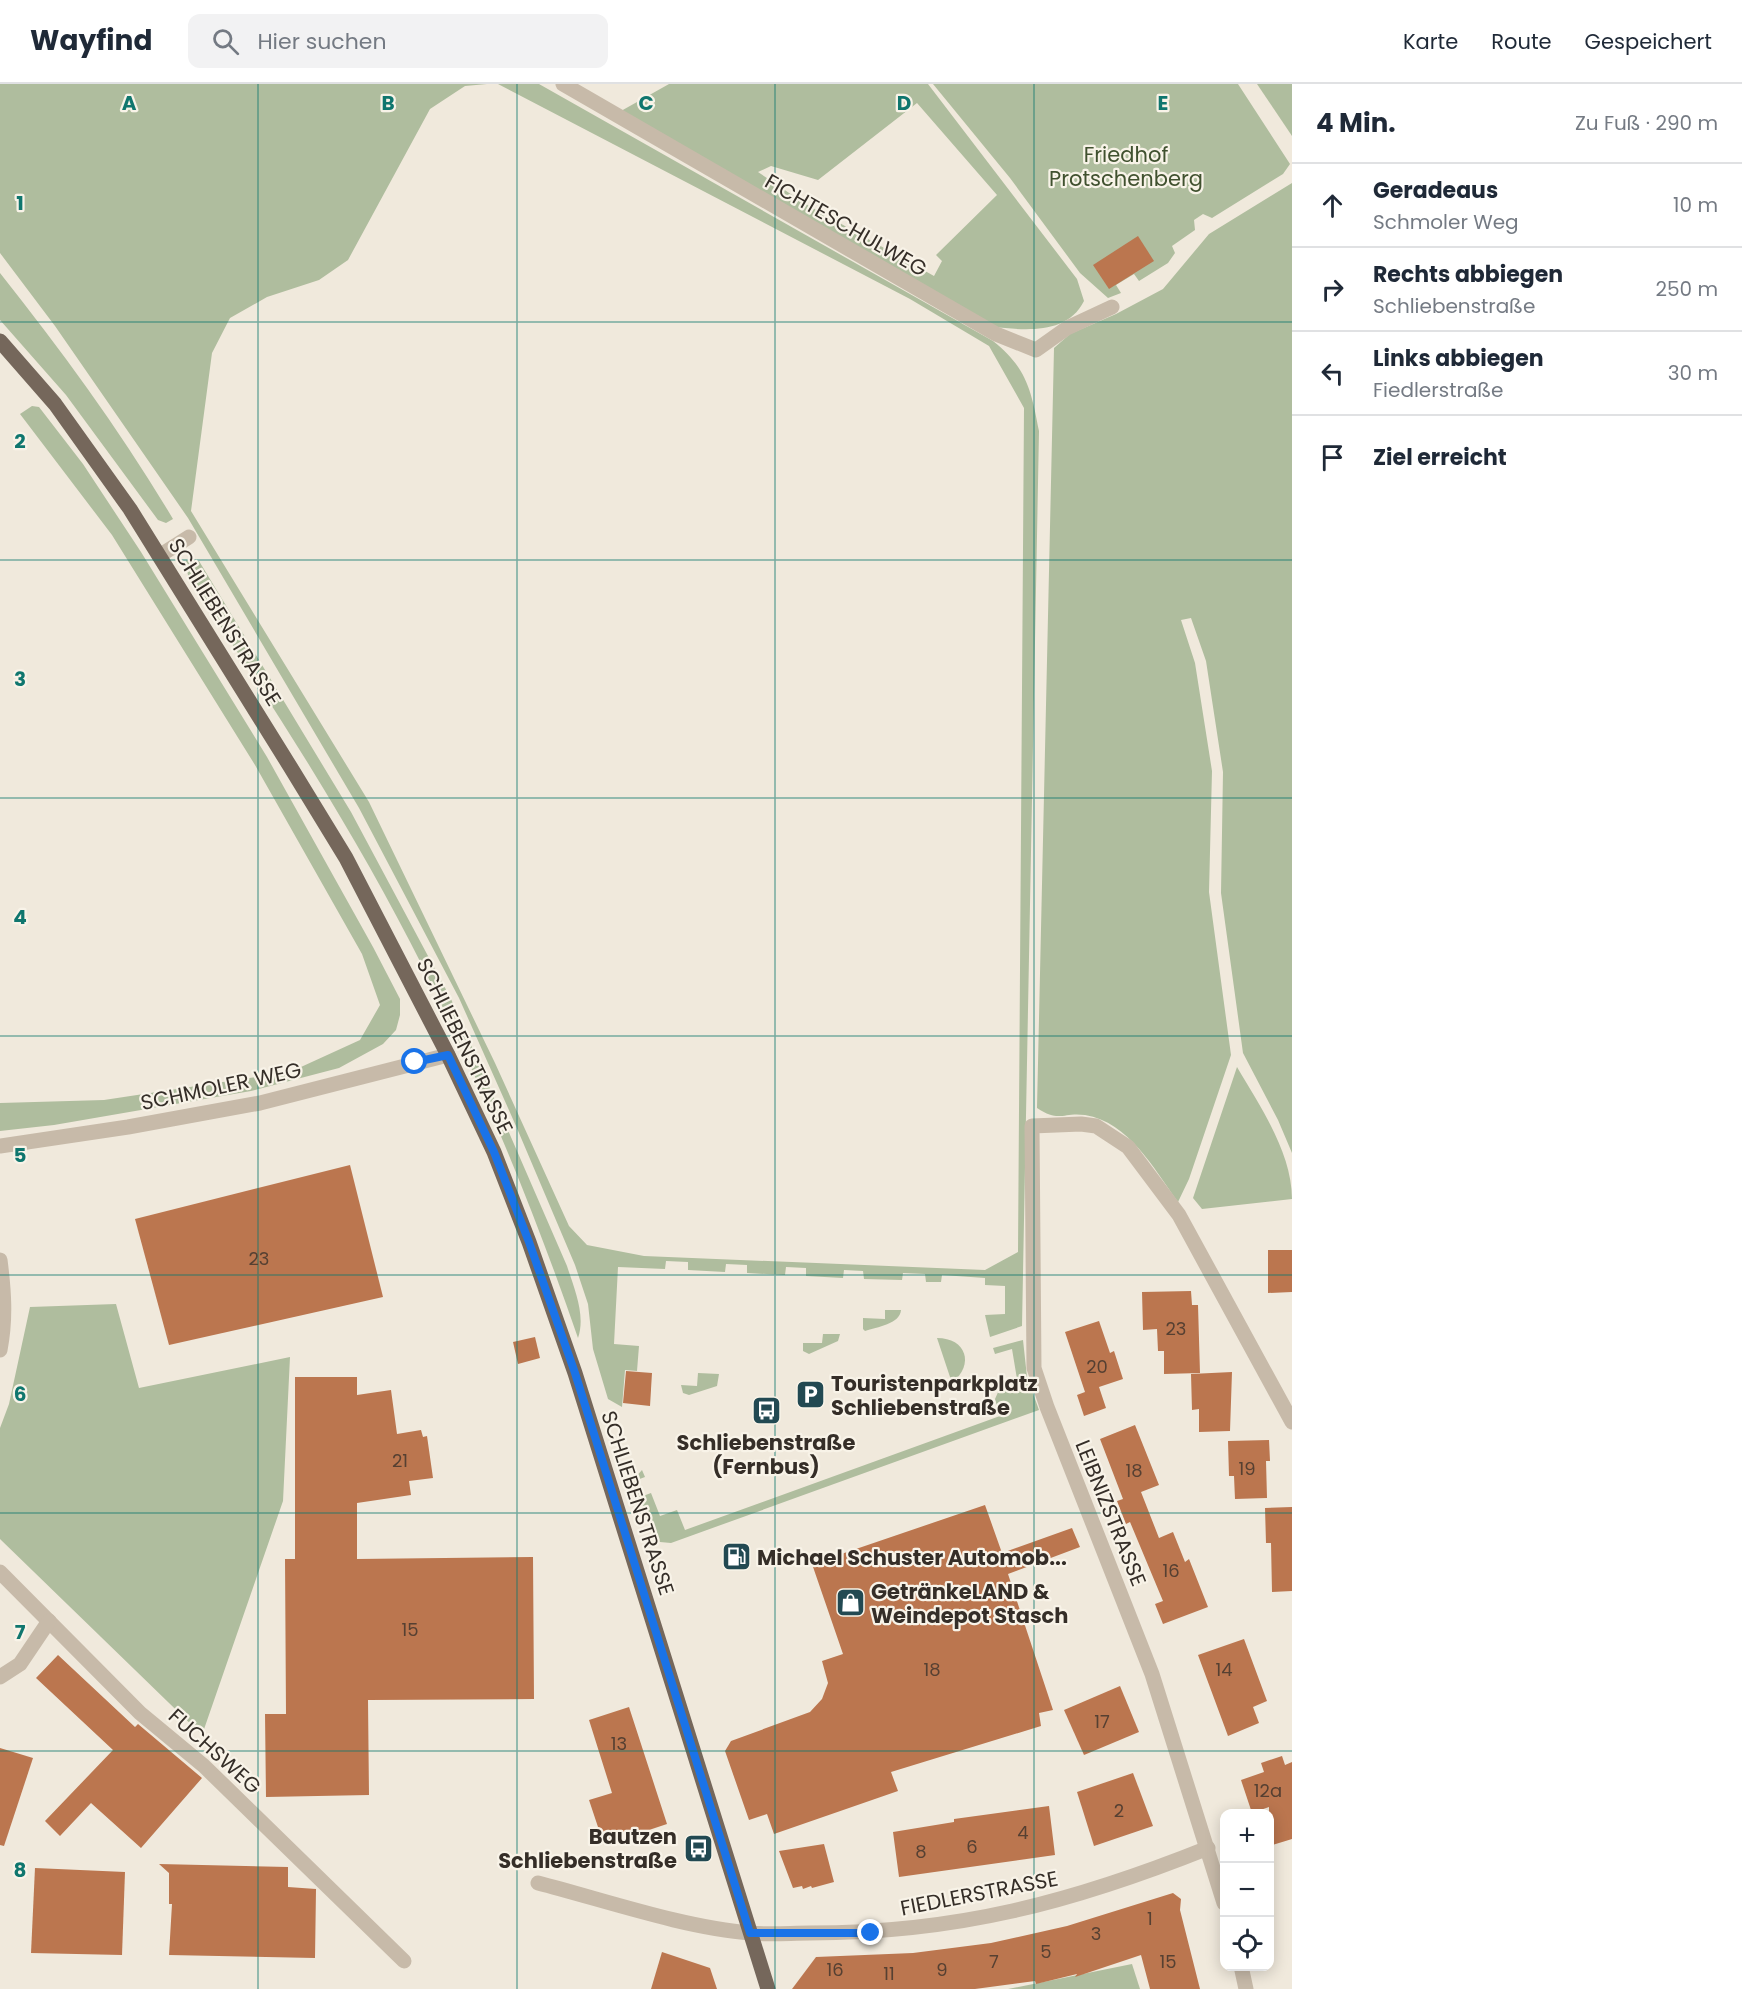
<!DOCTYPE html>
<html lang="de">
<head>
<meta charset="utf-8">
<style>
  :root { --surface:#fff; --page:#f2f2f3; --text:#1f2937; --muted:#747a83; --line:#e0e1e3 }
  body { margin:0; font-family:Poppins,sans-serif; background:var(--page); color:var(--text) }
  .controls { position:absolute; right:18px; bottom:18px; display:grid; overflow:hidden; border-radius:12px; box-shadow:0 3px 15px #0003 }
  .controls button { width:54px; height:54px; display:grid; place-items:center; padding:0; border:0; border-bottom:2px solid var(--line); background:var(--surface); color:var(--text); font:30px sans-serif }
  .stop { position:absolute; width:18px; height:18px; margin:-14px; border:4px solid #1a73e8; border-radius:50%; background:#fff }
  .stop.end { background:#1a73e8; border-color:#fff; box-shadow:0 2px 6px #0008 }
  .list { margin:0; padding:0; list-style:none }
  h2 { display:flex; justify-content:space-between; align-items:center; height:78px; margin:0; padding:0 24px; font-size:26px }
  h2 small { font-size:20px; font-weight:400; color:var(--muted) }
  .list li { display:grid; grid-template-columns:39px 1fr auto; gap:18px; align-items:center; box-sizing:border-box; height:84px; padding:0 24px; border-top:2px solid var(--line) }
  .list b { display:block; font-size:22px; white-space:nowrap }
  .list p { margin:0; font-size:20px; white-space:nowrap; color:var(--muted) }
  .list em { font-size:20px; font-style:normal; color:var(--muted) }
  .icon { flex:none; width:33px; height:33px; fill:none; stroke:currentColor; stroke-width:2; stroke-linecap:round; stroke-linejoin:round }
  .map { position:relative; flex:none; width:1292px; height:1905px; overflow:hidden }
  header { display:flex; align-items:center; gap:36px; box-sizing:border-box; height:84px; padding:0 30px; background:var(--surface); border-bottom:2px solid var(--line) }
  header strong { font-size:28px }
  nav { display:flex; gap:33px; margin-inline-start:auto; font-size:21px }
  .search { width:420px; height:54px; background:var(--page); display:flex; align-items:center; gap:15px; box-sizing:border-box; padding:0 21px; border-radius:12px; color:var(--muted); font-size:22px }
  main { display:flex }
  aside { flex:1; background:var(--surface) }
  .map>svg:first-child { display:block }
  .green { fill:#afbd9e; fill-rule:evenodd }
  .building { fill:#bb764f }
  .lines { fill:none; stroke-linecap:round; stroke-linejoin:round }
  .minor { stroke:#c7baa9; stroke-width:15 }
  .major { stroke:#75675b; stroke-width:15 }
  .route { stroke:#1a73e8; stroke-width:8 }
  .grid { fill:none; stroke:#0f766e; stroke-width:1.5; stroke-opacity:0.55 }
  .labels { text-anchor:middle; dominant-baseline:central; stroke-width:4.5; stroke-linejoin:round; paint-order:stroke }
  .number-label { font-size:18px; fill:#564032 }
  .park-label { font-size:21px; fill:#40512f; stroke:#f8f3e8 }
  .street-label { font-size:21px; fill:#352e28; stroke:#f8f3e8 }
  .poi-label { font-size:21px; font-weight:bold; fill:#352e28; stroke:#f8f3e8; text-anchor:start }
  .grid-label { font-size:20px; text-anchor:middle; font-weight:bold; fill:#0f766e; stroke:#f8f3e8; stroke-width:4.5; stroke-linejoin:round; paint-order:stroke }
</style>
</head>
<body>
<header>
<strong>Wayfind</strong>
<div class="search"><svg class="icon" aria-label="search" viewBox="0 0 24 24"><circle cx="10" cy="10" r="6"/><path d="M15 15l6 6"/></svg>Hier suchen</div>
<nav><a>Karte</a><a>Route</a><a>Gespeichert</a></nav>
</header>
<main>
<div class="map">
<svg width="1292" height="1905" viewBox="0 0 1292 1905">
  <rect width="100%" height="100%" fill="#f0e9dc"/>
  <g class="green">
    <path d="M 0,0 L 487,0 L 465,2 L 430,25 L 348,176 L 319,196 L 267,213 L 230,234 L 212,269 L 191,427 L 369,718 L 495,979 L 569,1142 L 587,1161 L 644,1172 L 985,1186 L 1018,1168 L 1024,324 L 989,262 L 910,215 L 498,0 L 539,0 L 993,257 C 1027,284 1031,306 1039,347 L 1022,1242 L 990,1253 L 985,1231 L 1005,1230 L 1005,1202 L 985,1201 L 985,1194 L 942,1191 L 941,1198 L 926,1198 L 925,1190 L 903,1189 L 902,1196 L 864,1195 L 863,1187 L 844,1186 L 843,1194 L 806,1192 L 806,1184 L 786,1183 L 785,1191 L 747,1189 L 747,1181 L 726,1180 L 725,1188 L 688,1186 L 688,1178 L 666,1177 L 665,1185 L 618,1183 L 614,1260 L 639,1262 L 637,1287 L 625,1286 L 622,1323 L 608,1315 L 593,1265 L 588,1220 L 575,1181 L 516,1042 L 459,914 L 359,724 L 188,434 L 55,242 L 0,169 Z"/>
    <path d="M 669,0 L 928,0 L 1077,195 L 1084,217 C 1067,251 1025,246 993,243 L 621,27 ZM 917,19 L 997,111 L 936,171 L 942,177 L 934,192 L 804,119 L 758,88 L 771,82 L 818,96 Z"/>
    <path d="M 933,0 L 1238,0 L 1290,80 L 1283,90 L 1212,134 L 1203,130 L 1194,136 L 1195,146 L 1172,162 L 1175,169 L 1168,179 L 1139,197 L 1134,190 L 1116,201 L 1121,209 L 1108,214 L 1080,189 L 1010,94 Z"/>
    <path d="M 1257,0 L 1292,0 L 1292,52 Z"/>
    <path d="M 1292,99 L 1292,1069 L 1278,1036 L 1243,969 L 1221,809 L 1223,688 L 1206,577 L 1191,534 L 1181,536 L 1195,579 L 1212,687 L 1209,808 L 1231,971 L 1189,1095 L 1178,1118 C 1154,1085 1129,1038 1085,1031 C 1062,1028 1060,1039 1037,1024 L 1054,264 L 1070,250 L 1116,230 L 1163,205 L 1209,150 Z"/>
    <path d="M 0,189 C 62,267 122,349 173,435 L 166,439 L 158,436 L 66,311 L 0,236 Z"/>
    <path d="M 32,322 L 39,323 L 83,380 L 141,468 L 267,673 L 373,863 L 400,915 L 400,931 L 396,946 L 383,960 L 339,984 L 251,1007 L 54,1041 L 0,1047 L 0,1019 L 104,1016 L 290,988 L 360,956 L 380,921 L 362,870 L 255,681 L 112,451 L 20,330 Z"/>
    <path d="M 187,476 L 199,477 L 351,728 L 451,915 L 567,1182 C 574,1204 586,1231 578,1254 C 516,1074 439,898 341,734 C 293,652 239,572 188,491 L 185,478 Z"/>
    <path d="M 1237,983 C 1260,1022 1292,1069 1292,1115 L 1202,1125 L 1193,1114 Z"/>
    <path d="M 116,1220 L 139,1304 L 290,1273 L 283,1417 L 202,1651 L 0,1455 L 0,1344 L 9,1320 L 30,1223 Z"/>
    <path d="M 885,1226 L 901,1226 C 900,1240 877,1243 865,1247 L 863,1245 L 863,1234 L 885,1235 Z"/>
    <path d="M 823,1250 L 840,1250 L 838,1257 L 809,1270 L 803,1267 L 803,1259 L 822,1259 Z"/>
    <path d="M 937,1254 C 966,1254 975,1280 952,1299 Z"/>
    <path d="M 1023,1256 L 1027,1293 L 1039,1326 L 671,1459 L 660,1458 L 654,1454 L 633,1396 L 642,1386 L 645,1393 L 637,1396 L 643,1412 L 651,1409 L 660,1432 L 677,1426 L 685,1446 L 1000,1332 L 995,1315 L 999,1306 L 1018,1301 L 1012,1265 L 995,1270 L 993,1264 Z"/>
    <path d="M 698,1289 L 719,1290 L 717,1302 L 689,1311 L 683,1309 L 681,1301 L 697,1302 Z"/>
    <path d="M 1132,1880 L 1140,1905 L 1008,1905 Z"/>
  </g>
  <g class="building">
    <path d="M 1138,152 L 1154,177 L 1109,205 L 1093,181 Z"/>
    <path d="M 350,1081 L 383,1213 L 169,1261 L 135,1135 Z"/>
    <path d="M 1268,1166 L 1292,1166 L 1292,1208 L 1268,1209 Z"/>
    <path d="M 1191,1207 L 1192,1221 L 1198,1221 L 1200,1289 L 1164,1290 L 1164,1267 L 1158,1267 L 1157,1245 L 1143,1246 L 1142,1208 Z"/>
    <path d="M 1099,1237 L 1110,1269 L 1114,1267 L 1123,1295 L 1099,1303 L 1106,1324 L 1084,1332 L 1077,1311 L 1085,1308 L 1065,1248 Z"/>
    <path d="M 535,1253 L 540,1274 L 518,1280 L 513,1258 Z"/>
    <path d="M 626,1287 L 652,1289 L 650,1322 L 623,1319 Z"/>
    <path d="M 1232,1288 L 1230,1347 L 1199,1348 L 1199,1325 L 1192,1326 L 1191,1290 Z"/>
    <path d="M 295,1293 L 357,1293 L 357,1311 L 391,1306 L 397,1350 L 421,1346 L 423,1353 L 427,1352 L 433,1394 L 409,1397 L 411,1411 L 357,1419 L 357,1475 L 533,1473 L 534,1615 L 368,1616 L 369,1711 L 266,1713 L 265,1630 L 286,1630 L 285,1475 L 295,1475 Z"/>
    <path d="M 1135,1341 L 1159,1401 L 1141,1408 L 1159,1454 L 1173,1448 L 1185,1478 L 1189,1475 L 1208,1523 L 1163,1540 L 1155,1520 L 1163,1517 L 1130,1438 L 1126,1440 L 1117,1417 L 1123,1415 L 1100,1355 Z"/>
    <path d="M 1269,1356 L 1270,1377 L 1266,1377 L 1267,1414 L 1235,1415 L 1234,1392 L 1229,1392 L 1228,1357 Z"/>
    <path d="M 985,1421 L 1002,1469 L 1072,1444 L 1080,1463 L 1008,1490 L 1053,1626 L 1039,1629 L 1041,1642 L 891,1688 L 898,1707 L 774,1750 L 767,1730 L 749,1736 L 725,1667 L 731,1657 L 810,1628 L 822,1615 L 828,1599 L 822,1577 L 843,1570 L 812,1480 Z"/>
    <path d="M 1292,1423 L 1292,1507 L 1272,1508 L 1271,1459 L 1266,1459 L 1265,1424 Z"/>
    <path d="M 1244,1555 L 1267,1617 L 1253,1623 L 1259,1639 L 1228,1652 L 1198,1571 Z"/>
    <path d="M 58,1571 L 135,1643 L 138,1640 L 202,1694 L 141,1764 L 91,1719 L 60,1752 L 45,1737 L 113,1666 L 36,1594 Z"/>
    <path d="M 1120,1602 L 1139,1648 L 1084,1671 L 1064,1626 Z"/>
    <path d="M 629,1623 L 667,1740 L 604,1761 L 589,1716 L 612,1709 L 589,1636 Z"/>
    <path d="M 0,1664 L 33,1674 L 4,1762 L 0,1761 Z"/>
    <path d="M 1282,1672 L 1285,1681 L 1292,1678 L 1292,1755 L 1269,1762 L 1269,1723 L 1252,1729 L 1241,1696 L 1264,1688 L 1261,1679 Z"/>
    <path d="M 1133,1689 L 1153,1742 L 1094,1762 L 1077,1708 Z"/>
    <path d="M 1049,1722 L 1055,1771 L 899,1793 L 893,1748 L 954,1738 L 954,1735 Z"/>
    <path d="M 824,1760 L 834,1798 L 812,1804 L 811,1802 L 803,1805 L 802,1802 L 793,1804 L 779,1767 Z"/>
    <path d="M 159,1780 L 288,1783 L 288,1803 L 316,1805 L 315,1874 L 169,1871 L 172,1820 L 169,1820 L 169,1789 Z"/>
    <path d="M 35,1784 L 125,1788 L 122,1871 L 31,1869 Z"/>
    <path d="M 1173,1809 L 1181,1815 L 1180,1826 L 1200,1905 L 1150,1905 L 1141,1871 L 1075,1893 L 1077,1890 L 1036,1900 L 1035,1897 L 975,1905 L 792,1905 L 816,1873 L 913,1869 L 991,1859 L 1067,1842 Z"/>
    <path d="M 662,1868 L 710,1884 L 717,1905 L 651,1905 Z"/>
  </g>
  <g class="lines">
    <g class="minor">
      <path d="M 563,0 L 996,250 L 1036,266 L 1067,244 L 1112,223"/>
      <path d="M 159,472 L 189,453"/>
      <path d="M 0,1062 L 128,1043 L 260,1019 L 448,971"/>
      <path d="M 0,1176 C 4,1207 6,1235 0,1266"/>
      <path d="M 0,1488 L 140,1629 L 204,1682 L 404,1877"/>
      <path d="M 0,1593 L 20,1580 L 49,1537"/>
      <path d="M 538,1799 C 604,1816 685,1844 751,1849 C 770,1851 791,1849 810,1849 C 957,1849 1073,1818 1208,1764"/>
      <path d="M 1224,1819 L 1152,1590 L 1047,1323 L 1034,1284 L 1032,1042 L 1081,1040 L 1096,1042 L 1128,1063 L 1179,1131 L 1292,1338"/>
      <path d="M 1241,1882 L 1246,1905"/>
    </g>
    <path class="major" d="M 0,257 L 55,320 L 130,425 L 291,684 L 346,774 L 448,971 L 494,1068 L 529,1158 L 575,1289 L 768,1905"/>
  </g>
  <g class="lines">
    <path class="route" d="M 415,978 L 448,971 L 494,1068 L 529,1158 L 575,1289 L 750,1849 L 871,1849"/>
  </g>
  <path class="grid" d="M 258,0 L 258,1905M 517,0 L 517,1905M 775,0 L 775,1905M 1034,0 L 1034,1905M 0,238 L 1292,238M 0,476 L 1292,476M 0,714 L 1292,714M 0,952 L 1292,952M 0,1191 L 1292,1191M 0,1429 L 1292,1429M 0,1667 L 1292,1667"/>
  <defs>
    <symbol id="parking-square" viewBox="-11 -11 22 22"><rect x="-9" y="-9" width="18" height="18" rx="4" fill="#224952" stroke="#f8f3e8"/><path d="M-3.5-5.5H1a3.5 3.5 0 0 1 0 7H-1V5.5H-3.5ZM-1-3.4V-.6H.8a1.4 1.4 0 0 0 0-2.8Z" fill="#fff"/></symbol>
    <symbol id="bus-square" viewBox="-11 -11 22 22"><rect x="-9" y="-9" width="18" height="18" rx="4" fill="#224952" stroke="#f8f3e8"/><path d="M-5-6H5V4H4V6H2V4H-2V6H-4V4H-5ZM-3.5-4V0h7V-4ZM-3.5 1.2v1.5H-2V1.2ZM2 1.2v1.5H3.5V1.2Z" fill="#fff"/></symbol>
    <symbol id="fuel-square" viewBox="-11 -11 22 22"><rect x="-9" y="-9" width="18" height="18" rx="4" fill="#224952" stroke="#f8f3e8"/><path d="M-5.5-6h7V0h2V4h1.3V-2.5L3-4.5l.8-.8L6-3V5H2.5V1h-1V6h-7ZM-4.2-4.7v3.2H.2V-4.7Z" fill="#fff"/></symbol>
    <symbol id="shop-square" viewBox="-11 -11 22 22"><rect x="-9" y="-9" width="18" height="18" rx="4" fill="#224952" stroke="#f8f3e8"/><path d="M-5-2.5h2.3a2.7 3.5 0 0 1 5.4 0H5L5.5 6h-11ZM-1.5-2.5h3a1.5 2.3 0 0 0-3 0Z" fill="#fff"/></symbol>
  </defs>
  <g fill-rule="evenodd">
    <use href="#parking-square" x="794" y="1294" width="33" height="33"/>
    <use href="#bus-square" x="750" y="1310" width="33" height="33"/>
    <use href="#fuel-square" x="720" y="1456" width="33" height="33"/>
    <use href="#shop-square" x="834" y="1502" width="33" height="33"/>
    <use href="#bus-square" x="682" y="1748" width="33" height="33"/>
  </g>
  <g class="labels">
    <g class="number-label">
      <text x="259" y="1174">23</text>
      <text x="1176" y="1244">23</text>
      <text x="1097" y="1282">20</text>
      <text x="400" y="1376">21</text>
      <text x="1247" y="1384">19</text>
      <text x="1134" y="1386">18</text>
      <text x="1171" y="1486">16</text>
      <text x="410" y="1545">15</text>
      <text x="932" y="1585">18</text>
      <text x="1224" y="1585">14</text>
      <text x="1102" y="1637">17</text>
      <text x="619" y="1659">13</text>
      <text x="1268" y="1706">12a</text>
      <text x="1119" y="1726">2</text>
      <text x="1023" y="1748">4</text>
      <text x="972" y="1762">6</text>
      <text x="921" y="1767">8</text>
      <text x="1150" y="1834">1</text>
      <text x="1096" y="1849">3</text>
      <text x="1046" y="1867">5</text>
      <text x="994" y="1877">7</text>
      <text x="1168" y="1877">15</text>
      <text x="835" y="1885">16</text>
      <text x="942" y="1885">9</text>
      <text x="889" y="1889">11</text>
    </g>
    <g class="park-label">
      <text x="1126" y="70">Friedhof<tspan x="1126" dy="24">Protschenberg</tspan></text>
    </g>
    <g class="street-label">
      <text transform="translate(846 141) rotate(30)">FICHTESCHULWEG</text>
      <text transform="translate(225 538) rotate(58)">SCHLIEBENSTRASSE</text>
      <text transform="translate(465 962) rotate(64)">SCHLIEBENSTRASSE</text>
      <text transform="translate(221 1002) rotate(-12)">SCHMOLER WEG</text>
      <text transform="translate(638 1419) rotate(72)">SCHLIEBENSTRASSE</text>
      <text transform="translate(1111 1429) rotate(68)">LEIBNIZSTRASSE</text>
      <text transform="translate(215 1667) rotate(42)">FUCHSWEG</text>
      <text transform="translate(979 1809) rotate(-11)">FIEDLERSTRASSE</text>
    </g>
    <g class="poi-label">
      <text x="831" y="1299">Touristenparkplatz<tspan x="831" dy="24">Schliebenstraße</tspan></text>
      <text x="766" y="1358" text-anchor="middle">Schliebenstraße<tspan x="766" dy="24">(Fernbus)</tspan></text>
      <text x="757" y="1473">Michael Schuster Automob...</text>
      <text x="871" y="1507">GetränkeLAND &amp;<tspan x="871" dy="24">Weindepot Stasch</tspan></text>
      <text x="677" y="1752" text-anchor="end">Bautzen<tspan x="677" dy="24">Schliebenstraße</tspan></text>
    </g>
  </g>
  <g class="grid-label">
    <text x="129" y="26">A</text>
    <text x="388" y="26">B</text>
    <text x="646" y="26">C</text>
    <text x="904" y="26">D</text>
    <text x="1163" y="26">E</text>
    <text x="20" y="126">1</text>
    <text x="20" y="364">2</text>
    <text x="20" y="602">3</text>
    <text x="20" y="840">4</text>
    <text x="20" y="1078">5</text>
    <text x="20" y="1317">6</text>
    <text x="20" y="1555">7</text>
    <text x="20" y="1793">8</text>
  </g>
</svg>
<div class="controls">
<button>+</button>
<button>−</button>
<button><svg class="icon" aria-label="locate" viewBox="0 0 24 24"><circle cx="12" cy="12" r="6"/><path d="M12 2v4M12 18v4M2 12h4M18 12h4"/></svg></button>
</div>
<div class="stop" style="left:415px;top:978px"></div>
<div class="stop end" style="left:871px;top:1849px"></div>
</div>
<aside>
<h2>4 Min.<small>Zu Fuß · 290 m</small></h2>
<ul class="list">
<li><svg class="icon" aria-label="ahead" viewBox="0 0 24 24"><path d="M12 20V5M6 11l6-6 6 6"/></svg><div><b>Geradeaus</b><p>Schmoler Weg</p></div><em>10 m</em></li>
<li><svg class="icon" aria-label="right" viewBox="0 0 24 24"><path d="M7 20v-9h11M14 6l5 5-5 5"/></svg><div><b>Rechts abbiegen</b><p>Schliebenstraße</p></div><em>250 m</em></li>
<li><svg class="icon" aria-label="left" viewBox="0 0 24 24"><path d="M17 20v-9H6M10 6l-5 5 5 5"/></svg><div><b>Links abbiegen</b><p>Fiedlerstraße</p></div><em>30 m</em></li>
<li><svg class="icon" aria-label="arrive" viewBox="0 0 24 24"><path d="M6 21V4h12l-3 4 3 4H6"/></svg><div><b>Ziel erreicht</b></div></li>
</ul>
</aside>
</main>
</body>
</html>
